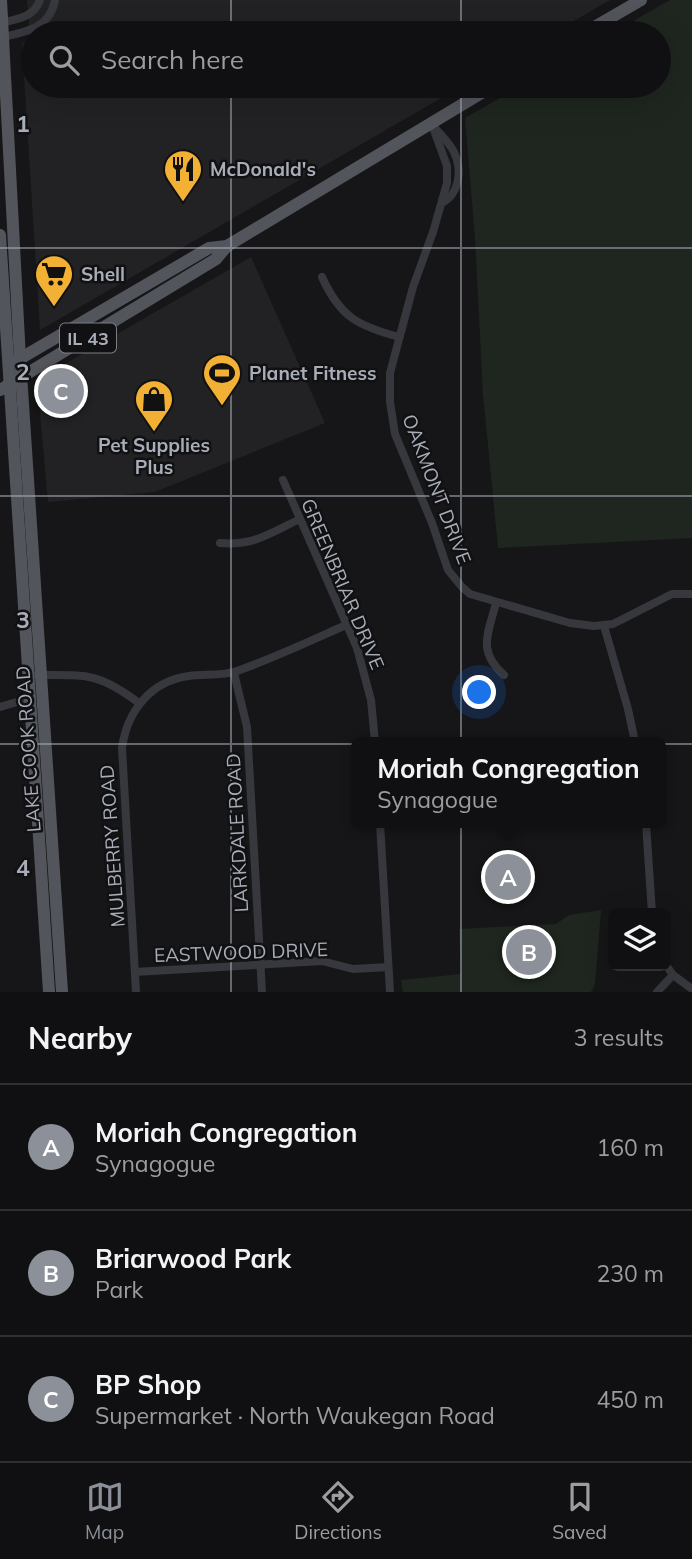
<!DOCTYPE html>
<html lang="en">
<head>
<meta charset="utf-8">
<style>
  :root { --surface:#101012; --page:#1e1e20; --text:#f1f3f6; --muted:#9c9d9f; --line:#303032; --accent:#8c9099 }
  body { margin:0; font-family:Mulish,sans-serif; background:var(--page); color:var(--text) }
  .controls { position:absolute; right:21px; bottom:21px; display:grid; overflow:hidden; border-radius:10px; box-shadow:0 7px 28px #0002 }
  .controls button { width:63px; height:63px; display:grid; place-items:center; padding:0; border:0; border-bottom:2px solid var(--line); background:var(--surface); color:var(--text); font:35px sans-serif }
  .you { position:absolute; left:480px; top:693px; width:24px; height:24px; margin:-18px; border:5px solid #fff; border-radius:50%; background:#1a73e8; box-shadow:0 0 0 10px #1a73e833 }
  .badge { display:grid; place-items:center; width:46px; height:46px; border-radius:50%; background:var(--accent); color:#fff; font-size:23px; font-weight:700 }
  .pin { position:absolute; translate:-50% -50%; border:4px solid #fff; box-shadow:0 2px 7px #0006 }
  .popup { position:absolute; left:351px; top:737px; width:315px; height:91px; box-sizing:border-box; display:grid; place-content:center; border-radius:10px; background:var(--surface); filter:drop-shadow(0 2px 5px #0005); font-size:23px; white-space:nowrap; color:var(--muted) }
  .popup b { font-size:26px; color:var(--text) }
  .popup::after { content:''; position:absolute; left:50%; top:100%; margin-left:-14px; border:14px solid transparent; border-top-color:var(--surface) }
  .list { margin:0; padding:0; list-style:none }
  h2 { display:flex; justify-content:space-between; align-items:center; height:91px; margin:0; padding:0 28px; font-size:30px }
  h2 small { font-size:23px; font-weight:400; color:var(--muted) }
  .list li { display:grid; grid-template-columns:46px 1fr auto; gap:21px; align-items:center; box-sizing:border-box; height:126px; padding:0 28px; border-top:2px solid var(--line) }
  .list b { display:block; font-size:26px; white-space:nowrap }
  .list p { margin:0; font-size:23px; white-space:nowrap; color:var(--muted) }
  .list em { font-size:23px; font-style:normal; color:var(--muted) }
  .icon { flex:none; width:38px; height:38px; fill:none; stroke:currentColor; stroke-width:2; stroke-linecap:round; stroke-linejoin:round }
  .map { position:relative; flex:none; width:692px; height:992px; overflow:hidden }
  .search { position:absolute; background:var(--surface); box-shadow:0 7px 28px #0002; left:21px; right:21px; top:21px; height:77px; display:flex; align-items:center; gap:18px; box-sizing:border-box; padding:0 24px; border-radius:38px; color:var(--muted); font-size:26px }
  .sheet { height:469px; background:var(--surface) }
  nav { display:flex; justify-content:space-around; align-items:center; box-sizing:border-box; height:98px; border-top:2px solid var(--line); background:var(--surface); font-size:19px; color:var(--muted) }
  nav a { display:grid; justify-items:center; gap:4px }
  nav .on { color:var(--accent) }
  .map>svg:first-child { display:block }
  .built { fill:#222225 }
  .green { fill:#1e261f }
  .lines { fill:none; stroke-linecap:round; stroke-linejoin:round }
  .minor { stroke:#37383d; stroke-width:8 }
  .primary { stroke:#53555c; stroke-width:12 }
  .grid { fill:none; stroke:#a8adb8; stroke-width:2; stroke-opacity:0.55 }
  .labels { text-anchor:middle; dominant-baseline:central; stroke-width:5; stroke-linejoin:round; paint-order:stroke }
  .shield { fill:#111113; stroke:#7b7e86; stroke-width:2 }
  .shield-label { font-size:18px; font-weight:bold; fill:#a8adb8 }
  .poi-label { font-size:19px; font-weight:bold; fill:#a8adb8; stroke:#111113; text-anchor:start }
  .street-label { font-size:19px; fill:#a8adb8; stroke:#111113 }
  .grid-label { font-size:23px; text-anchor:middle; font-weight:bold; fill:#a8adb8; stroke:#111113; stroke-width:5; stroke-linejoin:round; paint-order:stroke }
</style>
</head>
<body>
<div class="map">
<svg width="692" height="992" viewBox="0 0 692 992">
  <rect width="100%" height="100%" fill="#161618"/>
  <g class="built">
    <path d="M 27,0 L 610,0 L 553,33 L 33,33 L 33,86 L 462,86 L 40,330 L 22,44 L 30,37 Z"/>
    <path d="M 251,257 L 325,423 L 155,492 L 48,502 L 37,380 Z"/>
  </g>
  <g class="green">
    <path d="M 670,0 L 692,0 L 692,538 L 498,548 L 483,394 L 475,238 L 465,118 L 521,86 L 659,86 L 659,33 L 612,33 Z"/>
    <path d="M 601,910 L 595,984 L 591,992 L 403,992 L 401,980 L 461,974 L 459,929 L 556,924 L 569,915 Z"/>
  </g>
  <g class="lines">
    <g class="minor">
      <path d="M 2,23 C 19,18 33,18 40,0"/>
      <path d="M 3,37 C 26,32 50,28 55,0"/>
      <path d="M 431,122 L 447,166 L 447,183 L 433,232 L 413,287 L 390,373 L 390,402 L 395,434 L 432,523 L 448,570 L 462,587 L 470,594 L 570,623 L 594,626 L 613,624 L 672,594 L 692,594"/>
      <path d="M 436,129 C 442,136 450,144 454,152 C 463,171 459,194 442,203"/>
      <path d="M 322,277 C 340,317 358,326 399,337"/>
      <path d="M 283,480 L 357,648 L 371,700 L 375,742"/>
      <path d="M 220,543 C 254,546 270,533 300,519"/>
      <path d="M 496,603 C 488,634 477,651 504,675"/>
      <path d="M 604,626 L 628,709 L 635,742"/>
      <path d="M 234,673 L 247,727 L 262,992"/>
      <path d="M 37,675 C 86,675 98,672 139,703"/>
      <path d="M 0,707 L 31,698"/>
      <path d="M 449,742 L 470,742"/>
      <path d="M 380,823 L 390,992"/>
      <path d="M 646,823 L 652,913"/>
      <path d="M 666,965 L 673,975 L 692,989"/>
      <path d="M 135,972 L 322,961 L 353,969 L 388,967"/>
      <path d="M 136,992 L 122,748 C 127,712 150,681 189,676 C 204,674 223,676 237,671 C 274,658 310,641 346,625"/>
      <path d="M 657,992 L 673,975"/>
    </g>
    <g class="primary">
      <path d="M 1,0 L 20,359 L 62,992"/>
      <path d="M 584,33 L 641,0"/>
      <path d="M 0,235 L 49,992"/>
      <path d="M 16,361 L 209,248 L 227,246"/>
      <path d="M 0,390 L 216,259 L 227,246 L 493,86"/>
    </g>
  </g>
  <path class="grid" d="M 231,0 L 231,33M 461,0 L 461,33M 231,86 L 231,992M 461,86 L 461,992M 0,248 L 692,248M 0,496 L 692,496M 0,744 L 692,744"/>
  <defs>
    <symbol id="restaurant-pin" viewBox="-11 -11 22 30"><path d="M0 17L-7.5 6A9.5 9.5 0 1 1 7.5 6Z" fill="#f2b134" stroke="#111113"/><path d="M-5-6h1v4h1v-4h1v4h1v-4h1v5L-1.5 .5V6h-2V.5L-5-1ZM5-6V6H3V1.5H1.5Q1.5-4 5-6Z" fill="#111"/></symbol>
    <symbol id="supermarket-pin" viewBox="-11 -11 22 30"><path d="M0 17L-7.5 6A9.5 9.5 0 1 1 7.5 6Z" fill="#f2b134" stroke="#111113"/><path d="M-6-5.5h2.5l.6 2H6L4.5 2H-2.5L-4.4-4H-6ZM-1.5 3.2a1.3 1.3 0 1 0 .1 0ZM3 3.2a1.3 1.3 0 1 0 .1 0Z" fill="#111"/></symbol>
    <symbol id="stadium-pin" viewBox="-11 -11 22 30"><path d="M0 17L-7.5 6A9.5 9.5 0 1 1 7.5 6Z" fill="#f2b134" stroke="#111113"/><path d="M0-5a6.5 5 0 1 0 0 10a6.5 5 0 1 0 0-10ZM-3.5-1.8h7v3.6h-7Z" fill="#111"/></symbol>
    <symbol id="shop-pin" viewBox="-11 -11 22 30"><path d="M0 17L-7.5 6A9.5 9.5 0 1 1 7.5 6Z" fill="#f2b134" stroke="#111113"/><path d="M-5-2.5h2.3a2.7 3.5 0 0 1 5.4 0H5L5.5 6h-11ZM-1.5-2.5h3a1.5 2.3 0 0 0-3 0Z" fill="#111"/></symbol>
  </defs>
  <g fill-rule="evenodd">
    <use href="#restaurant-pin" x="161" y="147" width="44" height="60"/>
    <use href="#supermarket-pin" x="32" y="252" width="44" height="60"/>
    <use href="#stadium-pin" x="200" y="351" width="44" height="60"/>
    <use href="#shop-pin" x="132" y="377" width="44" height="60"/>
  </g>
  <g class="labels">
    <rect class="shield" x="60" y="323.5" width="56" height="29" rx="5"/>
    <g class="shield-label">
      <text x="88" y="338">IL 43</text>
    </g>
    <g class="poi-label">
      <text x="210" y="169">McDonald's</text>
      <text x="81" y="274">Shell</text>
      <text x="249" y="373">Planet Fitness</text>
      <text x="154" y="445" text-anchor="middle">Pet Supplies<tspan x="154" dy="22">Plus</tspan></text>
    </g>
    <g class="street-label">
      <text transform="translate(437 489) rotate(69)">OAKMONT DRIVE</text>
      <text transform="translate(343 584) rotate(67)">GREENBRIAR DRIVE</text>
      <text transform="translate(28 749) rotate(-94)">LAKE COOK ROAD</text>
      <text transform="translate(237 833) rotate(-93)">LARKDALE ROAD</text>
      <text transform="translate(112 846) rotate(-94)">MULBERRY ROAD</text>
      <text transform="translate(241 952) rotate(-2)">EASTWOOD DRIVE</text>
    </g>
  </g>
  <g class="grid-label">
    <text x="23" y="132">1</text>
    <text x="23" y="380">2</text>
    <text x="23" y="628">3</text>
    <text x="23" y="876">4</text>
  </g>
</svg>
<div class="controls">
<button><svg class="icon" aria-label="layers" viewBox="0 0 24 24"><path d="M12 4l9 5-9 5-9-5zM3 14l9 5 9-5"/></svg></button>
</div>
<div class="you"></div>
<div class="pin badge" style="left:508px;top:877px">A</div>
<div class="popup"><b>Moriah Congregation</b>Synagogue</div>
<div class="pin badge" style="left:529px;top:952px">B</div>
<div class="pin badge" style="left:61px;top:391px">C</div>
<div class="search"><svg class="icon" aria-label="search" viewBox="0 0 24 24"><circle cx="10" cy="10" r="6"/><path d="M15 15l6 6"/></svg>Search here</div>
</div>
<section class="sheet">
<h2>Nearby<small>3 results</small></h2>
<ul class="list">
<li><span class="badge">A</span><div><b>Moriah Congregation</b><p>Synagogue</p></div><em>160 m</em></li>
<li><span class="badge">B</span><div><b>Briarwood Park</b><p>Park</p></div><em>230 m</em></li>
<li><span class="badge">C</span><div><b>BP Shop</b><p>Supermarket · North Waukegan Road</p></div><em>450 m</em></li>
</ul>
</section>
<nav>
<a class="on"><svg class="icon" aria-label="map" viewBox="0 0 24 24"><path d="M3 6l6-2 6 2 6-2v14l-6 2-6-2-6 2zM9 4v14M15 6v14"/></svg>Map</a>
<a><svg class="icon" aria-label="directions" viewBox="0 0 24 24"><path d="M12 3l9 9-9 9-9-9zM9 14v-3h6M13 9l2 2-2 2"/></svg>Directions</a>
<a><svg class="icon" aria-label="saved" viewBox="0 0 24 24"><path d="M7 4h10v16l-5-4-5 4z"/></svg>Saved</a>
</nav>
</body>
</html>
